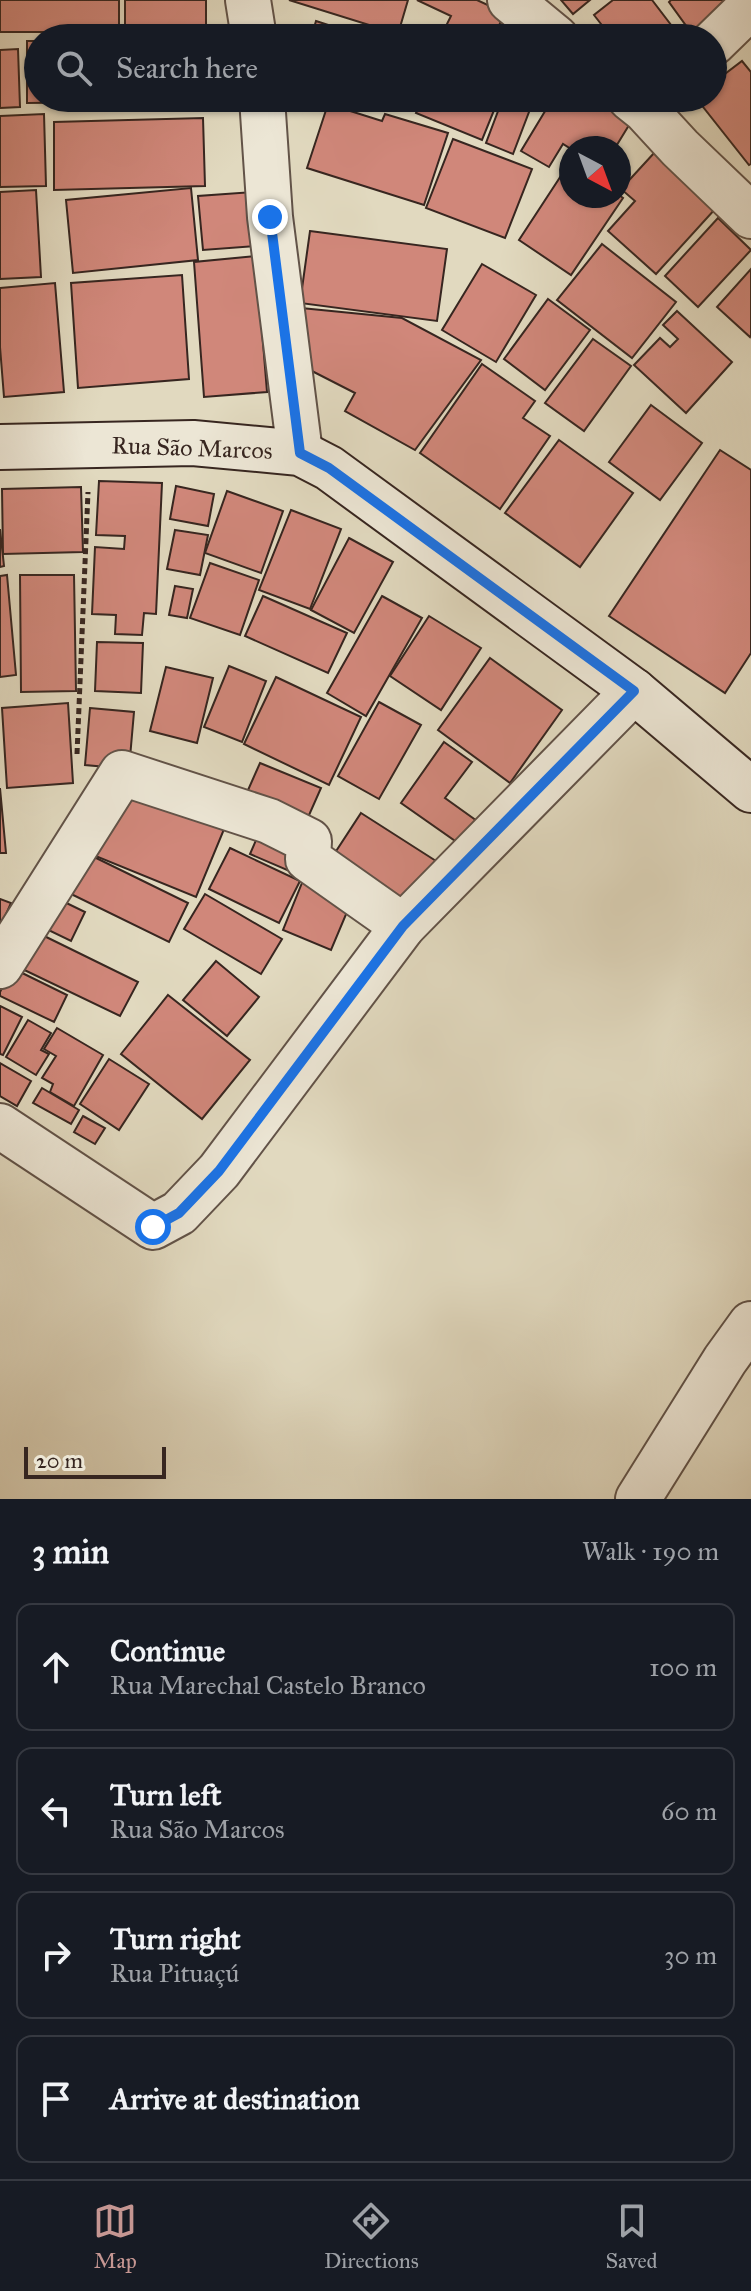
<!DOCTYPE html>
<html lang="en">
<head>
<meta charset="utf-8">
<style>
  :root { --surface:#171b24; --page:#242831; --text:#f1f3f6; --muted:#9ea1a6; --line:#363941; --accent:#c59692 }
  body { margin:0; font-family:"IM FELL Great Primer",serif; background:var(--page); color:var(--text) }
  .compass { position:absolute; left:559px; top:136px; width:72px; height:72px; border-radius:50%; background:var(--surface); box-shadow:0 2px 6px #0004; rotate:139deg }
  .scale { position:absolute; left:24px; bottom:20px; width:142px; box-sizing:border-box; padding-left:8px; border:4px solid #372620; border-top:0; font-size:22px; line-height:28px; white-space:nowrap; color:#372620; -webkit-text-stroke:6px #ece6d5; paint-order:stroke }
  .stop { position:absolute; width:24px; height:24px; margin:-18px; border:6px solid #1a73e8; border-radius:50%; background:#fff }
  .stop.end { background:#1a73e8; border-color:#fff; box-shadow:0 2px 8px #0008 }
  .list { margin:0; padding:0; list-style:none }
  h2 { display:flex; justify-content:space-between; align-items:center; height:104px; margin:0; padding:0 32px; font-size:34px }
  h2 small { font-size:26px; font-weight:400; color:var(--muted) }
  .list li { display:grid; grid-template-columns:52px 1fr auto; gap:24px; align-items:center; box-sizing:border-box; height:128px; margin:0 16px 16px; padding:0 16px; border:2px solid var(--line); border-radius:16px }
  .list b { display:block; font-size:30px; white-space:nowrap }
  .list p { margin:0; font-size:26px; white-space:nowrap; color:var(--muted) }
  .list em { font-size:26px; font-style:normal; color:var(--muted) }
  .icon { flex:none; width:44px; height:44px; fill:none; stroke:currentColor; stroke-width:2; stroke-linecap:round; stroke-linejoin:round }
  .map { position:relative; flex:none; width:751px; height:1499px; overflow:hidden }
  .search { position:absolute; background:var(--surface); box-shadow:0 2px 6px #0004; left:24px; right:24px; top:24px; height:88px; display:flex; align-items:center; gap:20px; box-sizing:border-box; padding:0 28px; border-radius:44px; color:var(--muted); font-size:30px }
  .sheet { height:680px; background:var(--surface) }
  nav { display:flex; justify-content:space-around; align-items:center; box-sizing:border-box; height:112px; border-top:2px solid var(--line); background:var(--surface); font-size:22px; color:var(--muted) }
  nav a { display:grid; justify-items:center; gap:4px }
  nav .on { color:var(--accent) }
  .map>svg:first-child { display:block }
  .building { fill:#d0877a; stroke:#372620; stroke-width:2 }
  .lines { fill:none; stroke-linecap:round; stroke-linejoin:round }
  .street-casing { stroke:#625348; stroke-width:48 }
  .secondary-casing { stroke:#372620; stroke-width:48 }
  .path { stroke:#372620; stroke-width:5; stroke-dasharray:6 4; stroke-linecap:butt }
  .street { stroke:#ece6d5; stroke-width:44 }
  .secondary { stroke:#ece6d5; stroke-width:44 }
  .route { stroke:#1a73e8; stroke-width:10 }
  .labels { text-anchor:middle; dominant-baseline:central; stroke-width:7; stroke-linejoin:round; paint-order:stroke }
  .street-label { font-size:24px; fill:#372620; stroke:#ece6d5 }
</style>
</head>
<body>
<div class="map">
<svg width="751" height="1499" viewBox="0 0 751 1499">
  <rect width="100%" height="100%" fill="#e1d9bf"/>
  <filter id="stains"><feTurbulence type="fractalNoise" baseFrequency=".0025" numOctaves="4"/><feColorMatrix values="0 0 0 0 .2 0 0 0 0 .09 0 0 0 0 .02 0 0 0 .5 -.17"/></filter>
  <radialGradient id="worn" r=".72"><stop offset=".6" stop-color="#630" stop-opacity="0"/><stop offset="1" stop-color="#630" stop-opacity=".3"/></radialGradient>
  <g class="building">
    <rect x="0" y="0" width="119" height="32"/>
    <path d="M 125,0 L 206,0 L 206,34 L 125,35 Z"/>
    <path d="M 289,0 L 408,0 L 398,34 Z"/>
    <path d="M 417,0 L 477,0 L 505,13 L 493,38 L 472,38 L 446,26 L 451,16 Z"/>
    <path d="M 561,0 L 590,0 L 573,14 Z"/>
    <path d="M 613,0 L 652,0 L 681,38 L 612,38 L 594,15 Z"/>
    <path d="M 671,0 L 747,0 L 695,38 L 669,2 Z"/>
    <path d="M 511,12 L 537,38 L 495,38 Z"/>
    <path d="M 316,21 L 368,38 L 311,38 Z"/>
    <path d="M 27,41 L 38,41 L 38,98 L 199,98 L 199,101 L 27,103 Z"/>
    <path d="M 18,49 L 20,107 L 0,108 L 0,50 Z"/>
    <path d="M 742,61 L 751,72 L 751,164 L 749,165 L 696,98 L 713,98 L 713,83 Z"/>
    <path d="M 389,98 L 413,98 L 411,105 Z"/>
    <path d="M 423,98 L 499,98 L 482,140 L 416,113 Z"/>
    <path d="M 503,98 L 514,98 L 532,104 L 513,154 L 486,143 Z"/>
    <path d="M 553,98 L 585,98 L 595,104 L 599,98 L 613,98 L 637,112 L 615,148 L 571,149 L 563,144 L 549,167 L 521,151 Z"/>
    <path d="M 328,104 L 382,121 L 385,114 L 448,133 L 424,205 L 307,168 Z"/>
    <path d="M 44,114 L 46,186 L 0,187 L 0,116 Z"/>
    <path d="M 203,118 L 205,186 L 54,190 L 54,122 Z"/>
    <path d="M 453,139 L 532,169 L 505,238 L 426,208 Z"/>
    <path d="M 655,152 L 716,208 L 656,274 L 608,231 L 635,201 L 621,189 Z"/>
    <path d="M 570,162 L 571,196 L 619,195 L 623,198 L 571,275 L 519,240 Z"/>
    <path d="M 191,188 L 198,260 L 73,273 L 66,200 Z"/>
    <path d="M 36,190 L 41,277 L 0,279 L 0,192 Z"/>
    <path d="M 253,192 L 257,246 L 203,250 L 198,196 Z"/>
    <path d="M 718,218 L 751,250 L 698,307 L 665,276 Z"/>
    <path d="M 310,231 L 447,249 L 437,321 L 300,303 Z"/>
    <path d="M 602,244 L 676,302 L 632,358 L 557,300 Z"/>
    <path d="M 256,256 L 267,392 L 204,397 L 194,262 Z"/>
    <path d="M 482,264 L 536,295 L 496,362 L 442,330 Z"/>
    <path d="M 751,269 L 751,335 L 750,337 L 717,307 Z"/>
    <path d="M 182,275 L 189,379 L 78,388 L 71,283 Z"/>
    <path d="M 55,283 L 64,392 L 4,397 L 0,347 L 0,288 Z"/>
    <path d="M 548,299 L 590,330 L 545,390 L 504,359 Z"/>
    <path d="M 301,308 L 402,318 L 481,360 L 415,450 L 345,411 L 355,393 L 308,369 Z"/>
    <path d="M 677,311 L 732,362 L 686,413 L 634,365 L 660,338 L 670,347 L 678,339 L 663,325 Z"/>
    <path d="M 593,339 L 631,366 L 584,431 L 545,403 Z"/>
    <path d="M 482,364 L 535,401 L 523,418 L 550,436 L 500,509 L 420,453 Z"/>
    <path d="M 651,405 L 702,443 L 660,500 L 609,462 Z"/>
    <path d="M 559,440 L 633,493 L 580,567 L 505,513 Z"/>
    <path d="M 720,450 L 751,470 L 751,653 L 725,693 L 609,616 Z"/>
    <path d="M 99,481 L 162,483 L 156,614 L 144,613 L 142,635 L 115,634 L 116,615 L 92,614 L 95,547 L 124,549 L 125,536 L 96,535 Z"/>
    <path d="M 176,486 L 214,494 L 208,526 L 170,519 Z"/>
    <path d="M 81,487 L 83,552 L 3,554 L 2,489 Z"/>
    <path d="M 227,491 L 283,511 L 261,573 L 205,553 Z"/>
    <path d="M 291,510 L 341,529 L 310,609 L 259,590 Z"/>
    <path d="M 0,529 L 4,566 L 0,567 Z"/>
    <path d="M 175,530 L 208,535 L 200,575 L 167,569 Z"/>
    <path d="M 349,538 L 393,562 L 354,633 L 311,610 Z"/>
    <path d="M 210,563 L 259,580 L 240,635 L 190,618 Z"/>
    <path d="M 7,575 L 16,675 L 0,677 L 0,576 Z"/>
    <path d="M 20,575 L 74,575 L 76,691 L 21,692 Z"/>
    <path d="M 175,586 L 193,589 L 187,618 L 169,615 Z"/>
    <path d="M 263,596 L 347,633 L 328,673 L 245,636 Z"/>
    <path d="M 382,596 L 422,618 L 366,716 L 327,693 Z"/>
    <path d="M 429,616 L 481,648 L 441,710 L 390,676 Z"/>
    <path d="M 97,642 L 143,643 L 141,693 L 95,691 Z"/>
    <path d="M 490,658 L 562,710 L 510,783 L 438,730 Z"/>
    <path d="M 229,666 L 266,681 L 242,742 L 204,727 Z"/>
    <path d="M 166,667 L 213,678 L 197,743 L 150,731 Z"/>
    <path d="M 276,677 L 361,717 L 329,785 L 244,744 Z"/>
    <path d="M 379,702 L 421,725 L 379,799 L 338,776 Z"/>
    <path d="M 68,703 L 73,783 L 7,788 L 2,708 Z"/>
    <path d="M 90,708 L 134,712 L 129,769 L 85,765 Z"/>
    <path d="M 444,742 L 472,762 L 445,798 L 477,821 L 461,845 L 401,803 Z"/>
    <path d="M 260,763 L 321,788 L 302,831 L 241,806 Z"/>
    <path d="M 123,781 L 227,822 L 196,897 L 93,855 Z"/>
    <path d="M 0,788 L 6,853 L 0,853 Z"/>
    <path d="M 361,813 L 436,861 L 405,911 L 329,862 Z"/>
    <path d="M 263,824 L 307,842 L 294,873 L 250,854 Z"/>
    <path d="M 230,848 L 300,881 L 279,923 L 209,889 Z"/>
    <path d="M 88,854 L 188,903 L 169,942 L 69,893 Z"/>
    <path d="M 306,873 L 355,893 L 331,950 L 283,930 Z"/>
    <path d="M 205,894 L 282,939 L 261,974 L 184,929 Z"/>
    <path d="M 50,895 L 85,912 L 71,941 L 36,924 Z"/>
    <path d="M 0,899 L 11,903 L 0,928 Z"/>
    <path d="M 34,931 L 138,982 L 120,1016 L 16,966 Z"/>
    <path d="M 216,961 L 259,997 L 227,1036 L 183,1000 Z"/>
    <path d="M 12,968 L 67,995 L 54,1022 L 0,996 L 0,992 Z"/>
    <path d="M 168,995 L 250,1060 L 202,1119 L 121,1054 Z"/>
    <path d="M 0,1006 L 22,1017 L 3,1055 L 0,1054 Z"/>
    <path d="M 28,1020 L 51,1033 L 41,1050 L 49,1054 L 36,1075 L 6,1057 Z"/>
    <path d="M 57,1028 L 103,1055 L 74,1106 L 50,1092 L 53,1084 L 42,1078 L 56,1056 L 44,1049 Z"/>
    <path d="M 109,1059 L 149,1084 L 119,1130 L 80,1104 Z"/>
    <path d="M 0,1063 L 31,1081 L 17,1106 L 0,1096 Z"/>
    <path d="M 42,1088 L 79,1110 L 71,1124 L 33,1103 Z"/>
    <path d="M 83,1116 L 105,1128 L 95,1144 L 74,1132 Z"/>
  </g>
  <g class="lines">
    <defs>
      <g id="street">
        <path d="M 248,0 L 254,38"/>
        <path d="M 510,0 L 556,38"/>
        <path d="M 713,43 L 751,6"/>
        <path d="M 262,98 L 270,217 L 300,453"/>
        <path d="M 630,98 L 645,110 L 680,148 L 751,216"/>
        <path d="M 0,966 L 122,773 L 269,821 L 309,841 L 308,859 L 403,926"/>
        <path d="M 0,1126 L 153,1227 L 179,1213 L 219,1171 L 403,926 L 634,691"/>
        <path d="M 638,1499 L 725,1360 L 751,1324"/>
      </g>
      <path id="secondary" d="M 0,447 L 193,443 L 300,453 L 329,468 L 634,691 L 751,790"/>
    </defs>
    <use href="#street" class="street-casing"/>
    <use href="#secondary" class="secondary-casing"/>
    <path class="path" d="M 77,754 L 88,492"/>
    <use href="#street" class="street"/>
    <use href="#secondary" class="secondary"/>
  </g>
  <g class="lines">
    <path class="route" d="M 153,1227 L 179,1213 L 219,1171 L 403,926 L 634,691 L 329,468 L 300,453 L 270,217"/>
  </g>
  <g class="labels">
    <g class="street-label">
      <text transform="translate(192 448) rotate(2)">Rua São Marcos</text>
    </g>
  </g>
  <rect width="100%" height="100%" filter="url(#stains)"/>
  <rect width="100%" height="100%" fill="url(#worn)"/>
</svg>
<svg class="compass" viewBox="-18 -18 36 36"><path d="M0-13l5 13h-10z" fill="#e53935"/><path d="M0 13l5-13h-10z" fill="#9ea1a6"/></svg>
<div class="scale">20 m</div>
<div class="stop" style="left:153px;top:1227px"></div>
<div class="stop end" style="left:270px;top:217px"></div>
<div class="search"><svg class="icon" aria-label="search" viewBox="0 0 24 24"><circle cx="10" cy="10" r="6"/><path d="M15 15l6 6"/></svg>Search here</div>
</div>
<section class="sheet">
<h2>3 min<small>Walk · 190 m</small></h2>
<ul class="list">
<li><svg class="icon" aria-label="ahead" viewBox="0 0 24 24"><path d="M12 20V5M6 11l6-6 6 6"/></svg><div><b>Continue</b><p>Rua Marechal Castelo Branco</p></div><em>100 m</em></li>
<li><svg class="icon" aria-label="left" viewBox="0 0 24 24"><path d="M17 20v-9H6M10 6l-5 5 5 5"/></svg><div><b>Turn left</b><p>Rua São Marcos</p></div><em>60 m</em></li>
<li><svg class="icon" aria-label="right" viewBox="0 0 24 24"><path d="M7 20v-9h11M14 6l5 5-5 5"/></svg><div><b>Turn right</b><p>Rua Pituaçú</p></div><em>30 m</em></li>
<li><svg class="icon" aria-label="arrive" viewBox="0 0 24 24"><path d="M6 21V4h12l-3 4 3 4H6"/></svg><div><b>Arrive at destination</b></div></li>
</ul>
</section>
<nav>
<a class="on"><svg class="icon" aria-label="map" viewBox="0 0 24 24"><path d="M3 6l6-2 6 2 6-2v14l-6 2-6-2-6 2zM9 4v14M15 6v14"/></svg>Map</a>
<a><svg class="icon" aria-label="directions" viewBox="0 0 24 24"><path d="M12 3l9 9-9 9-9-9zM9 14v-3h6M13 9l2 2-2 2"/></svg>Directions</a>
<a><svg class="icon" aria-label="saved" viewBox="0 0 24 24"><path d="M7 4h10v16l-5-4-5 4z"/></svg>Saved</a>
</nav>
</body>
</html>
